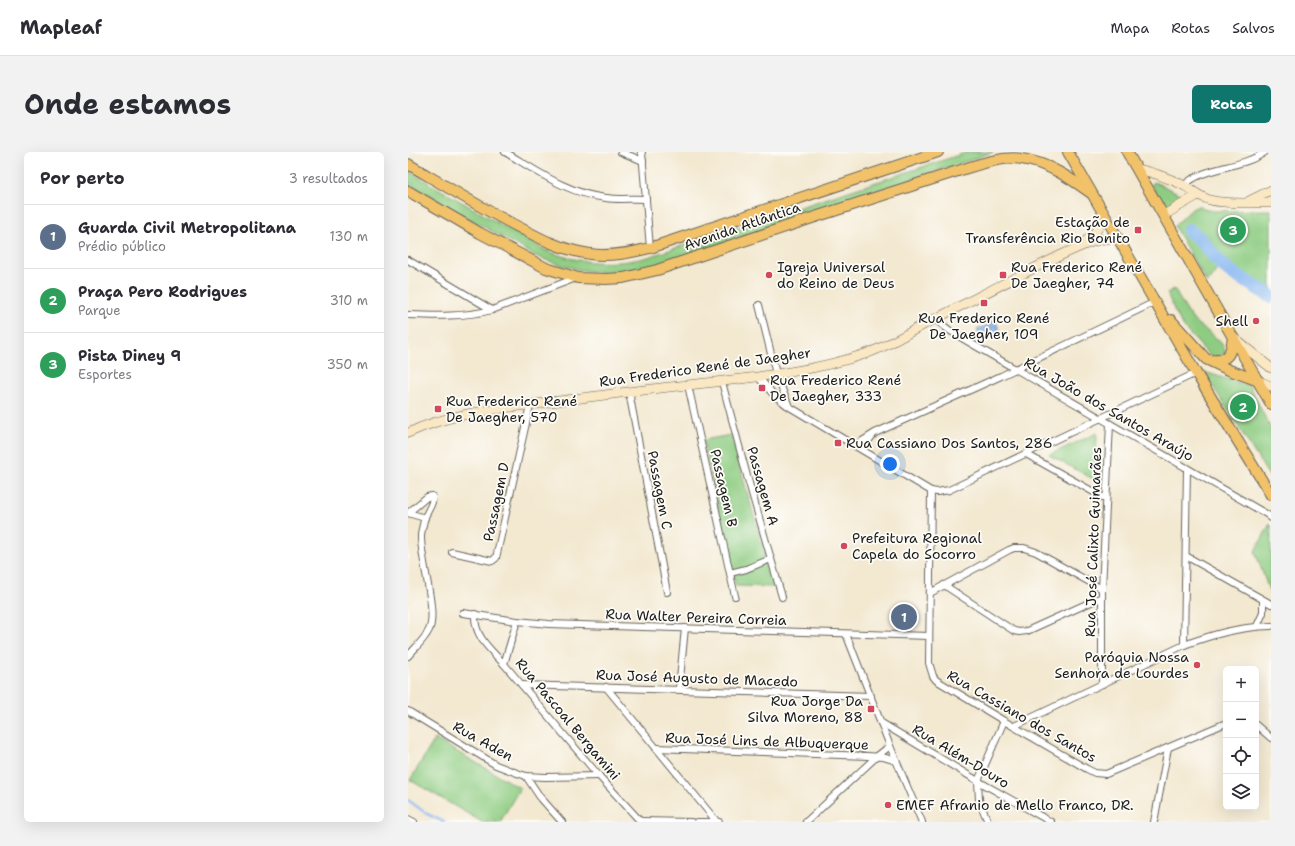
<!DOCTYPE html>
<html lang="pt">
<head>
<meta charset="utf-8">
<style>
  :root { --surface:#fff; --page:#f2f2f3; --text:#2b2b33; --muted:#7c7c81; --line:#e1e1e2; --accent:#0f766e }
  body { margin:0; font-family:"Shantell Sans",sans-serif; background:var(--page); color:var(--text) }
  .controls { position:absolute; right:12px; bottom:12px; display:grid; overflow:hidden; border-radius:6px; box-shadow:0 4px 16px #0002 }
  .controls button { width:36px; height:36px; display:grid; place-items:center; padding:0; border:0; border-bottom:1px solid var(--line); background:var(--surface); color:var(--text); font:20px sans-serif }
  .you { position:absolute; left:482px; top:312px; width:14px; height:14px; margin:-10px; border:3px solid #fff; border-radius:50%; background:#1a73e8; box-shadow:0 0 0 6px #1a73e833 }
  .badge { display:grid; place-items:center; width:26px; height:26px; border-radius:50%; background:var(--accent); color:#fff; font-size:13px; font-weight:700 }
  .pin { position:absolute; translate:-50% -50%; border:2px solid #fff; box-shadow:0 1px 4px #0006 }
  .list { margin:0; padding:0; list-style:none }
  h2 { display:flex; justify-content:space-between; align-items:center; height:52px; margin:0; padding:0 16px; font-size:17px }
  h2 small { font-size:13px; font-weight:400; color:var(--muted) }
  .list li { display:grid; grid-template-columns:26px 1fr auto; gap:12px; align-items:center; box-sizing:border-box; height:64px; padding:0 16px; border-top:1px solid var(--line) }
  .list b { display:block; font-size:15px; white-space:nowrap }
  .list p { margin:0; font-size:13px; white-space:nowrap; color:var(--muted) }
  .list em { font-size:13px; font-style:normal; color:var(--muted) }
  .icon { flex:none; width:22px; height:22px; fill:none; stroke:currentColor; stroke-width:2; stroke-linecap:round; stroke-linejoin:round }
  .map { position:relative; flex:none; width:863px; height:670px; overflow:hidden; border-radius:6px }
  header { display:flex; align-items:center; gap:24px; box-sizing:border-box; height:56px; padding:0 20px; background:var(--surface); border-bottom:1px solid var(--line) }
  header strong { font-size:19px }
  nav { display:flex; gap:22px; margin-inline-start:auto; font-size:14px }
  .intro { display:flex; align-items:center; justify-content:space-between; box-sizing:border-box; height:96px; padding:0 24px }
  h1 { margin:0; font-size:28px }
  .button { padding:10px 18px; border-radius:6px; background:var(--accent); color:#fff; font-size:14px; font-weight:700 }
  main { display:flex; gap:24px; padding:0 24px }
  aside { flex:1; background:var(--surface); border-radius:6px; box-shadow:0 4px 16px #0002 }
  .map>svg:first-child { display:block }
  .green { fill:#8ecc82; stroke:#55744f }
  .water { fill:#85b6f1; stroke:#506986 }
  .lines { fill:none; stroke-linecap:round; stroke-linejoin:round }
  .stream { stroke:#85b6f1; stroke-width:2.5 }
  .river { stroke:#85b6f1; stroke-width:14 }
  .street-casing { stroke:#67635b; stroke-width:8 }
  .secondary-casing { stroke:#67635b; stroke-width:10 }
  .primary-casing { stroke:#67635b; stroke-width:12 }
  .street { stroke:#fff; stroke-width:6 }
  .secondary { stroke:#fae7c3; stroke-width:9 }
  .primary { stroke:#f2c26a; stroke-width:10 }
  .poi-dot { fill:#d1495b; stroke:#fdfcf7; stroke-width:1.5 }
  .labels { text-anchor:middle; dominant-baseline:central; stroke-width:3.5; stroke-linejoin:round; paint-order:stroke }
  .poi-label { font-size:14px; fill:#1c1c1c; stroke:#fdfcf7; text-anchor:start }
  .street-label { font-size:14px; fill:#1c1c1c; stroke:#fdfcf7 }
</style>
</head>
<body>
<header>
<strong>Mapleaf</strong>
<nav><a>Mapa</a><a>Rotas</a><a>Salvos</a></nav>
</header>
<div class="intro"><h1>Onde estamos</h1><a class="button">Rotas</a></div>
<main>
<aside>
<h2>Por perto<small>3 resultados</small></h2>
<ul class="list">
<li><span class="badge" style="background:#5c6f8a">1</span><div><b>Guarda Civil Metropolitana</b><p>Prédio público</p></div><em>130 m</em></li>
<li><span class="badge" style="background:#2e9e5b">2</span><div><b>Praça Pero Rodrigues</b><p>Parque</p></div><em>310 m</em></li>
<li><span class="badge" style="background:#2e9e5b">3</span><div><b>Pista Diney 9</b><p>Esportes</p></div><em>350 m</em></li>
</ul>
</aside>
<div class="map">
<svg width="863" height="670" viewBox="0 0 863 670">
  <rect width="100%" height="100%" fill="#fdfcf7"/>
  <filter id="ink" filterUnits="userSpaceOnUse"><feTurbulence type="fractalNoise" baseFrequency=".025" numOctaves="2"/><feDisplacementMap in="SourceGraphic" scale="8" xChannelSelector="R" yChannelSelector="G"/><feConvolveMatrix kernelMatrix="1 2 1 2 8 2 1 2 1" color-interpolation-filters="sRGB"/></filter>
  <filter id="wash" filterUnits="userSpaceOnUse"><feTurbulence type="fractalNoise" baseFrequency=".012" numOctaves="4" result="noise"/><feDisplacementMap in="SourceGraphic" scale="16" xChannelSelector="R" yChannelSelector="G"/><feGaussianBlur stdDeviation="0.9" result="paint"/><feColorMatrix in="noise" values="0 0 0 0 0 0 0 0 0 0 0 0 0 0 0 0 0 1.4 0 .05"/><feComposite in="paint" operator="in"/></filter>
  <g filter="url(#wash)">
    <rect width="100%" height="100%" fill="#f3e8d0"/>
    <g class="green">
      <path d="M 560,0 L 586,0 L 242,116 C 200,125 167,120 128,104 L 30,49 L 0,31 L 0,19 L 137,98 C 171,112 205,114 240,105 Z"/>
      <path d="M 746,30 L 777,44 L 778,45 L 758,58 L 744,34 L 744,31 Z"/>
      <path d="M 790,54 L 805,59 L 863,58 L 863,151 L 844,137 L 811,116 L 799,131 L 766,74 L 784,57 Z"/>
      <path d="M 766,137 C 772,147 778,159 786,169 C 795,178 818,188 817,202 L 803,205 L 776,176 L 767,160 L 759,141 Z"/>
      <path d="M 796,220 C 811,224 825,230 841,233 L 863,277 L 863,327 Z"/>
      <path d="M 689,281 L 687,328 L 641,303 Z"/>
      <path d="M 323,283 L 366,435 L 328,434 L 295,288 Z"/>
      <path d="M 862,372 L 863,373 L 863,444 L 847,399 Z"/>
      <path d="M 27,587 L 112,636 L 92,670 L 74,670 L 2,628 Z"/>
    </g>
    <path class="water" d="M 587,168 L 592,180 L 585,183 L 584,181 L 573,186 L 569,178 L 581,172 L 583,176 L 585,175 L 582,170 Z"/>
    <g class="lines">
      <path class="stream" d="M 0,648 L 19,662 L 36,670"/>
      <path class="river" d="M 781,78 L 792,87 L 813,112 L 826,122 L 861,143"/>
    </g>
  </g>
  <g filter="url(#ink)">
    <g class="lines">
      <defs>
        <g id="street">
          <path d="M 97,0 C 129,19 160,42 198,46 C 211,48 224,46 238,47"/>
          <path d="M 213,0 L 235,9"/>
          <path d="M 233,0 L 234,1 L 242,96"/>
          <path d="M 775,34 C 798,13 833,17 857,0"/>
          <path d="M 0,108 L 84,158"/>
          <path d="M 351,153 L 368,222 L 380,252"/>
          <path d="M 0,163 C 28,164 57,165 84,158 L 168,126"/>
          <path d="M 527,167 L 541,178 L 559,189 L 860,363 L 863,366"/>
          <path d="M 350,225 L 366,243 L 380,254 L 523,339 L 521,511 L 525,524 L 528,528 L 596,569 L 679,617 L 687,621 L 698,622 L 818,571"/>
          <path d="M 314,230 L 339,324 L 374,445"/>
          <path d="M 280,233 L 327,444"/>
          <path d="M 221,240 L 259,440"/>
          <path d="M 448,293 L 467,281 L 593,224 L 747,150"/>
          <path d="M 454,297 L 465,283"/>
          <path d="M 618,302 L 698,347"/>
          <path d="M 523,339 L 529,340 L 541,338 L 788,221"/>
          <path d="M 0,361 L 19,345 L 24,344 L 25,345 C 25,352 20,358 17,365 C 15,371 14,377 13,383 C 12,407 30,460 21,478 C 17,487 7,496 0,504"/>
          <path d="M 0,361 L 17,366"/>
          <path d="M 44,400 L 84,409 L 88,406 L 122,253"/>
          <path d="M 778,404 L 863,452"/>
          <path d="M 322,421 L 338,417 L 363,407"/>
          <path d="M 536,433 L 606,479 L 611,480 L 619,479 L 694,445"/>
          <path d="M 522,441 L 601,398 L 606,396 L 616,396 L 628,400 L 694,437"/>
          <path d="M 55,461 L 109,469 L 141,472 L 521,484"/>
          <path d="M 67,462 C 66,485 82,497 96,512"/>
          <path d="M 109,469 L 96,512 L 191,624 L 233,670"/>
          <path d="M 849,474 L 855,461 L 855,448"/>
          <path d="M 438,482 L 482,594 L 514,670"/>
          <path d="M 776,493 L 779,317"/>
          <path d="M 694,532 L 694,437 L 702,272"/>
          <path d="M 114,533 L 463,544"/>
          <path d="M 198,535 L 309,670"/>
          <path d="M 271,537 L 277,476"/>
          <path d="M 0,559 L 88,613 L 109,621 L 118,624 L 137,625 L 191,624"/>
          <path d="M 472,570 L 570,629 L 643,670"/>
          <path d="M 848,573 L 863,586"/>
          <path d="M 606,574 L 776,493 C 806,482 831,475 863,474"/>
          <path d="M 248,596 L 459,604 L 475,605 L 488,609"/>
          <path d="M 118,624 L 132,645 L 154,670"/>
          <path d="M 0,667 L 6,670"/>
          <path d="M 233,669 L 283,670"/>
          <path d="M 289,670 L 311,670"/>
          <path d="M 398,670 L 468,605 L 482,594"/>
          <path d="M 580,670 L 571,648 L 570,629 L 596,569"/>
          <path d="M 746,670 L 760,596"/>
        </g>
        <g id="secondary">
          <path d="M 729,17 C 745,20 760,26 775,33 C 784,38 792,45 802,48 C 820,53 844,50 863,51"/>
          <path d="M 841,49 L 863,38"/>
          <path d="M 756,63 L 790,43"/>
          <path d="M 673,93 C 687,81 691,79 696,61"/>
          <path d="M 827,187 L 863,216"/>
          <path d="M 851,229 L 863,234"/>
          <path d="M 0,281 C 42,261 89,257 135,251 C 183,245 231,238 280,233 C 340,226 402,221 460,201 C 480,194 498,182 517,172 C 561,150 603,127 647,106 C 665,98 692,83 711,87"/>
        </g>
        <g id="primary">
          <path d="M 660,0 L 788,221 L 863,343"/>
          <path d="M 719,0 L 863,252"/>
          <path d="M 0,12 C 34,32 68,53 103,71 C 129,85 153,98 182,102 C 202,105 222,101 242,96 L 530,0"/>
          <path d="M 0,39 L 72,81 L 138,116 L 170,126 L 198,127 L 215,126 L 249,118 L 404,66 L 559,16 C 575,11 598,4 614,7 C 640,11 662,26 683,41"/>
          <path d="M 763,168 L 798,207 L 821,218 L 851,229"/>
          <path d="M 802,208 C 821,210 823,201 825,185"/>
        </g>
      </defs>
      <use href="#street" class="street-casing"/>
      <use href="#secondary" class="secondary-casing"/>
      <use href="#primary" class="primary-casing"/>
      <use href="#street" class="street"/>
      <use href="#secondary" class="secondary"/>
      <use href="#primary" class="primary"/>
    </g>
  </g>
  <g class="poi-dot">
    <rect x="726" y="74" width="8" height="8" rx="2"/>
    <circle cx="361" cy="123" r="4"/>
    <rect x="591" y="119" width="8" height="8" rx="2"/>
    <rect x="572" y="147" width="8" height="8" rx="2"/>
    <circle cx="848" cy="169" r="4"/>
    <rect x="350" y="232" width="8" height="8" rx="2"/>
    <rect x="26" y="253" width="8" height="8" rx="2"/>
    <rect x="426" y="287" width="8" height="8" rx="2"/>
    <circle cx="436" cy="394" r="4"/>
    <circle cx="789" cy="513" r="4"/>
    <rect x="459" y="553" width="8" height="8" rx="2"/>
    <circle cx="480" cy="653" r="4"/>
  </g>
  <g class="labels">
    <g class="poi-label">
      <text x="722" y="70" text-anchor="end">Estação de<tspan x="722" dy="16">Transferência Rio Bonito</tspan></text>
      <text x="369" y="115">Igreja Universal<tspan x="369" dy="16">do Reino de Deus</tspan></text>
      <text x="603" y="115">Rua Frederico René<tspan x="603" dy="16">De Jaegher, 74</tspan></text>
      <text x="576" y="166" text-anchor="middle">Rua Frederico René<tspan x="576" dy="16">De Jaegher, 109</tspan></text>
      <text x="840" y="169" text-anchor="end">Shell</text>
      <text x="362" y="228">Rua Frederico René<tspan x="362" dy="16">De Jaegher, 333</tspan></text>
      <text x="38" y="249">Rua Frederico René<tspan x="38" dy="16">De Jaegher, 570</tspan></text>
      <text x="438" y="291">Rua Cassiano Dos Santos, 286</text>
      <text x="444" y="386">Prefeitura Regional<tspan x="444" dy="16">Capela do Socorro</tspan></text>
      <text x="781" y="505" text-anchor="end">Paróquia Nossa<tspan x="781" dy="16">Senhora de Lourdes</tspan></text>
      <text x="455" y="549" text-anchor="end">Rua Jorge Da<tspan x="455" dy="16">Silva Moreno, 88</tspan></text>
      <text x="488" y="653">EMEF Afranio de Mello Franco, DR.</text>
    </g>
    <g class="street-label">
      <text transform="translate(334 74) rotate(-19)">Avenida Atlântica</text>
      <text transform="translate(297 215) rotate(-8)">Rua Frederico René de Jaegher</text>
      <text transform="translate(701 257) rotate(30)">Rua João dos Santos Araújo</text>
      <text transform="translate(355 334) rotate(74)">Passagem A</text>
      <text transform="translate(316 336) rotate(77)">Passagem B</text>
      <text transform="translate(252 338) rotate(79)">Passagem C</text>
      <text transform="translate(88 350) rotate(-78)">Passagem D</text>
      <text transform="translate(685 390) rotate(-88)">Rua José Calixto Guimarães</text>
      <text transform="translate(288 465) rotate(2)">Rua Walter Pereira Correia</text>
      <text transform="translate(289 526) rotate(2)">Rua José Augusto de Macedo</text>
      <text transform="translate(614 564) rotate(30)">Rua Cassiano dos Santos</text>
      <text transform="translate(160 567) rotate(50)">Rua Pascoal Bergamini</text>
      <text transform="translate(75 589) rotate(29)">Rua Aden</text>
      <text transform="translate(359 589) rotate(2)">Rua José Lins de Albuquerque</text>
      <text transform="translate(553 604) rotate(31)">Rua Além-Douro</text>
    </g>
  </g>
</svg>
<div class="controls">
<button>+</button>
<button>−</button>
<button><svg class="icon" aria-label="locate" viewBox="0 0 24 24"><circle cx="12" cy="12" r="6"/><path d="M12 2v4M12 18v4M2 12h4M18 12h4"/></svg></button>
<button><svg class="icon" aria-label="layers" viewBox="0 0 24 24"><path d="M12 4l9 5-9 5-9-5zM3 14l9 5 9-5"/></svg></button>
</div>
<div class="you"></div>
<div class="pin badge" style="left:496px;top:465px;background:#5c6f8a">1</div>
<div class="pin badge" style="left:835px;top:255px;background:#2e9e5b">2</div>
<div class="pin badge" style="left:825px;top:78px;background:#2e9e5b">3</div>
</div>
</main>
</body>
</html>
